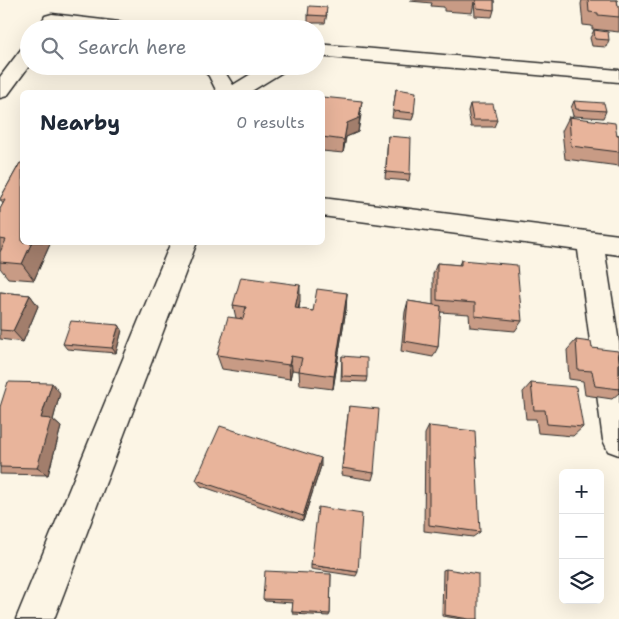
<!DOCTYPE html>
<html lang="en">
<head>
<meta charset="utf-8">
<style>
  :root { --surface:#fff; --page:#f2f2f3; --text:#1f2937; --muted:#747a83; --line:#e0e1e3 }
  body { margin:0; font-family:"Shantell Sans",sans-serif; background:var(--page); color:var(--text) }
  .controls { position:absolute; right:15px; bottom:15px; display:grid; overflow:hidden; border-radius:8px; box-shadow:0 5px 20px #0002 }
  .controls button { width:45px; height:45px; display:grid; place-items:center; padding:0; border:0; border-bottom:1px solid var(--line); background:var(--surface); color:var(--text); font:25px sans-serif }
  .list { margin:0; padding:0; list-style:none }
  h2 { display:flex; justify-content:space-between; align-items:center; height:65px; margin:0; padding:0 20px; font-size:21px }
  h2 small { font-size:16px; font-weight:400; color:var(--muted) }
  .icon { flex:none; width:28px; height:28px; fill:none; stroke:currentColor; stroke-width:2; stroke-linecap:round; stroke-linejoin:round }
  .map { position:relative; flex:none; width:619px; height:619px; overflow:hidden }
  .search { position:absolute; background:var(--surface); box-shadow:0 5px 20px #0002; left:20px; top:20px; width:305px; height:55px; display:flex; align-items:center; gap:12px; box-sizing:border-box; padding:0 18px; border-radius:28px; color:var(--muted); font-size:19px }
  .panel { position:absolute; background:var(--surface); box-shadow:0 5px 20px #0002; left:20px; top:90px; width:305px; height:155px; border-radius:8px }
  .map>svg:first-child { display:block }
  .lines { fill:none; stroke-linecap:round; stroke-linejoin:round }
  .minor-casing { stroke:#2b2b2b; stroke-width:3 }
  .minor { fill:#fcf5e5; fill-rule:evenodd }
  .wall { fill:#c89b85; stroke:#2b2b2b }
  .shaded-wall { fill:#a27e6c; stroke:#2b2b2b }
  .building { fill:#e8b49b; stroke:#2b2b2b }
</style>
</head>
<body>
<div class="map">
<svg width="619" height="619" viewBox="0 0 619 619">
  <rect width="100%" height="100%" fill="#fcf5e5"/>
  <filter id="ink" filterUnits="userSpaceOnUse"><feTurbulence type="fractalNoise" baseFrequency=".02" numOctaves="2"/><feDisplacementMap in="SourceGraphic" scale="10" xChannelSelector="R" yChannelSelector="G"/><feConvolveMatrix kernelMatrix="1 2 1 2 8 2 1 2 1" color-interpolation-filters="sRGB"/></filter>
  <g filter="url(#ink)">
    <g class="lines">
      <defs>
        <g id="minor">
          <path d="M 52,14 L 128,23 L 135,25 L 137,29 L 79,29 L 45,24 L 43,20 L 45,16 Z"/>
          <path d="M 316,44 L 619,70 L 619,82 L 316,56 Z"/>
          <path d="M 29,46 L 29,66 L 7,96 L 0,98 L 0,77 L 22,48 Z"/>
          <path d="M 199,66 L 221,66 L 233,85 L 264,66 L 289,66 L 286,70 L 250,92 L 217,92 L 209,76 Z"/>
          <path d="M 322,198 L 619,235 L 619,255 L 605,253 L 619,343 L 619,455 L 608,451 L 603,440 L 578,250 L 322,216 Z"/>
          <path d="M 171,242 L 197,242 L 54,619 L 16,619 Z"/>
        </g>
      </defs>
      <use href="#minor" class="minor-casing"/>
      <use href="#minor" class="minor"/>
    </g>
    <g class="wall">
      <path d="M 410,0 L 494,0 L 494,10 L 492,17 L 475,16 L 474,2 L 472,13 L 444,11 L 444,7 L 431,6 L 432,3 L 410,1 Z"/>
      <path d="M 582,0 L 617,0 L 618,6 L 619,6 L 619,32 L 592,29 L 592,26 L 583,25 L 581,4 Z"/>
      <path d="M 327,14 L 325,23 L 308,23 L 308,15 Z"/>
      <path d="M 594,30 L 609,40 L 606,47 L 592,46 L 590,38 Z"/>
      <path d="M 396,89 L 414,113 L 412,120 L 392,118 Z"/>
      <path d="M 322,97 L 361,115 L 358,132 L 346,137 L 343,153 L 322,151 Z"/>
      <path d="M 574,101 L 606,111 L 603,118 L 573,116 L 571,108 Z"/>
      <path d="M 470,104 L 497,120 L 494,127 L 471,127 L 468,111 Z"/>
      <path d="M 569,117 L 619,135 L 619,166 L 565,159 L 562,131 Z"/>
      <path d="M 388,136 L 410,174 L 409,181 L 385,179 Z"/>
      <path d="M 20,163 L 22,242 L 51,242 L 34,280 L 8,278 L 0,268 L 0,209 L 3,204 L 0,199 Z"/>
      <path d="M 461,260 L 522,321 L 515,331 L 470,327 L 469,314 L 440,312 L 438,347 L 433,357 L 401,351 L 405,312 L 408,301 L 433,305 L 433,274 L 437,263 L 459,265 Z"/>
      <path d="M 0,292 L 30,295 L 38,306 L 23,342 L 0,339 Z"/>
      <path d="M 347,293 L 346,309 L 333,389 L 300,385 L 299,371 L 292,370 L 290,379 L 222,369 L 217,355 L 236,318 L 233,305 L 300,301 L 299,309 L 313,311 Z"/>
      <path d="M 119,325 L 122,330 L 116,353 L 67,349 L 63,344 Z"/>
      <path d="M 576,340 L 619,361 L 619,393 L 612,399 L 585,395 L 583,381 L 569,379 L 567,350 Z"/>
      <path d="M 342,356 L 367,377 L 366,382 L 341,381 Z"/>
      <path d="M 531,383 L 583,427 L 573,436 L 538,433 L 536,419 L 526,419 L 523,392 Z"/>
      <path d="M 60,393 L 53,420 L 61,427 L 48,475 L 0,474 L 0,407 Z"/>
      <path d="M 349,406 L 374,473 L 372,480 L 341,475 Z"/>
      <path d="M 429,426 L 480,532 L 473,537 L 424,531 L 425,434 Z"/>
      <path d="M 321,466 L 303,521 L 201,486 L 196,480 Z"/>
      <path d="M 311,565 L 358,572 L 356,576 L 311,569 Z"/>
      <path d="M 446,569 L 478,619 L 461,619 L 442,616 L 443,570 Z"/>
      <path d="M 331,574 L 330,614 L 329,616 L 293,614 L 292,612 L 293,603 L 265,601 L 263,599 Z"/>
    </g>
    <g class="shaded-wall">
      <path d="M 362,101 L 358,132 L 346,137 L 343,153 L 344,140 L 347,123 Z"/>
      <path d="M 32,242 L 51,242 L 34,280 L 22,264 Z"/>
      <path d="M 300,285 L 300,301 L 295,323 L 295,308 Z"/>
      <path d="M 347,293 L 346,309 L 333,389 L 334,376 Z"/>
      <path d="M 30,295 L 38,306 L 23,342 L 13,331 Z"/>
      <path d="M 119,325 L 122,330 L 116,353 L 112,348 Z"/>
      <path d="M 291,356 L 292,370 L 290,379 L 289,365 Z"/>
      <path d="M 52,383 L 60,393 L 53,420 L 61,427 L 48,475 L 37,468 L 41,418 Z"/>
      <path d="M 321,458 L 321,466 L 303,521 L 303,516 Z"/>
    </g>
    <g class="building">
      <path d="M 476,0 L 494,0 L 494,10 L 477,8 Z"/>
      <path d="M 588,0 L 617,0 L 618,6 L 619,6 L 619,17 L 598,15 L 598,13 L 589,12 Z"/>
      <path d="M 309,6 L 327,7 L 326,16 L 308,15 Z"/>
      <path d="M 594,30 L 608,32 L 609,40 L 595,39 Z"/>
      <path d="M 396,89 L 416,92 L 414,113 L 393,111 Z"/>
      <path d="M 322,97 L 362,101 L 359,118 L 347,123 L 344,140 L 322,137 Z"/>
      <path d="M 574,101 L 604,103 L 606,111 L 576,109 Z"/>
      <path d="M 470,104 L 493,104 L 497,120 L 473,120 Z"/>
      <path d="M 569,117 L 615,123 L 617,135 L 619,135 L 619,152 L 571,146 Z"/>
      <path d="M 388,136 L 411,138 L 410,174 L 386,172 Z"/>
      <path d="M 20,163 L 22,163 L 22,242 L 32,242 L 22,264 L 0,262 L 0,252 L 6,240 L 0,239 L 0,209 L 5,200 L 0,200 L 0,199 Z"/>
      <path d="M 461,260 L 517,265 L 522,321 L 475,316 L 475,303 L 437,300 L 437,263 L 461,265 Z"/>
      <path d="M 241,277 L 300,285 L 295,308 L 313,311 L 317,289 L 347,293 L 334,376 L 299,371 L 302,358 L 291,356 L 289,365 L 217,355 L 228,317 L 243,319 L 246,307 L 233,305 Z"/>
      <path d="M 0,292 L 30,295 L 13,331 L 0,330 Z"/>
      <path d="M 408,301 L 441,306 L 438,347 L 404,341 Z"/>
      <path d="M 71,321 L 119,325 L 112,348 L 63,344 Z"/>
      <path d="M 576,340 L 591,342 L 592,348 L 618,351 L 619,361 L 619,389 L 595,386 L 592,371 L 578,370 Z"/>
      <path d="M 342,356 L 367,358 L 367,377 L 342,376 Z"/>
      <path d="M 8,382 L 52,383 L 41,418 L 51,419 L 37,468 L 0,467 L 0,407 Z"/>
      <path d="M 531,383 L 576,387 L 583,427 L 547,424 L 545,410 L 534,410 Z"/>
      <path d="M 349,406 L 379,409 L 374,473 L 342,468 Z"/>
      <path d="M 220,426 L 321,458 L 303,516 L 196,480 Z"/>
      <path d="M 429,426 L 475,431 L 480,532 L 429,525 Z"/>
      <path d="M 318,507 L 362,514 L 358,572 L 311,565 Z"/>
      <path d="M 446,569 L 478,574 L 478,619 L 469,619 L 445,615 Z"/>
      <path d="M 265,571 L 331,574 L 330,614 L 292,612 L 293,600 L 263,599 Z"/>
    </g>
  </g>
</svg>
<div class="controls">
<button>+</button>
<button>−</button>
<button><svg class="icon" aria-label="layers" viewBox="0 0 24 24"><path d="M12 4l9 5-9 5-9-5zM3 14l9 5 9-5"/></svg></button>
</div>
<div class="search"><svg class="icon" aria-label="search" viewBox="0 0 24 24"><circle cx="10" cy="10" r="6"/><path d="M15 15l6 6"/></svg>Search here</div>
<section class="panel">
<h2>Nearby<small>0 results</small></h2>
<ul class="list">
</ul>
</section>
</div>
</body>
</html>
